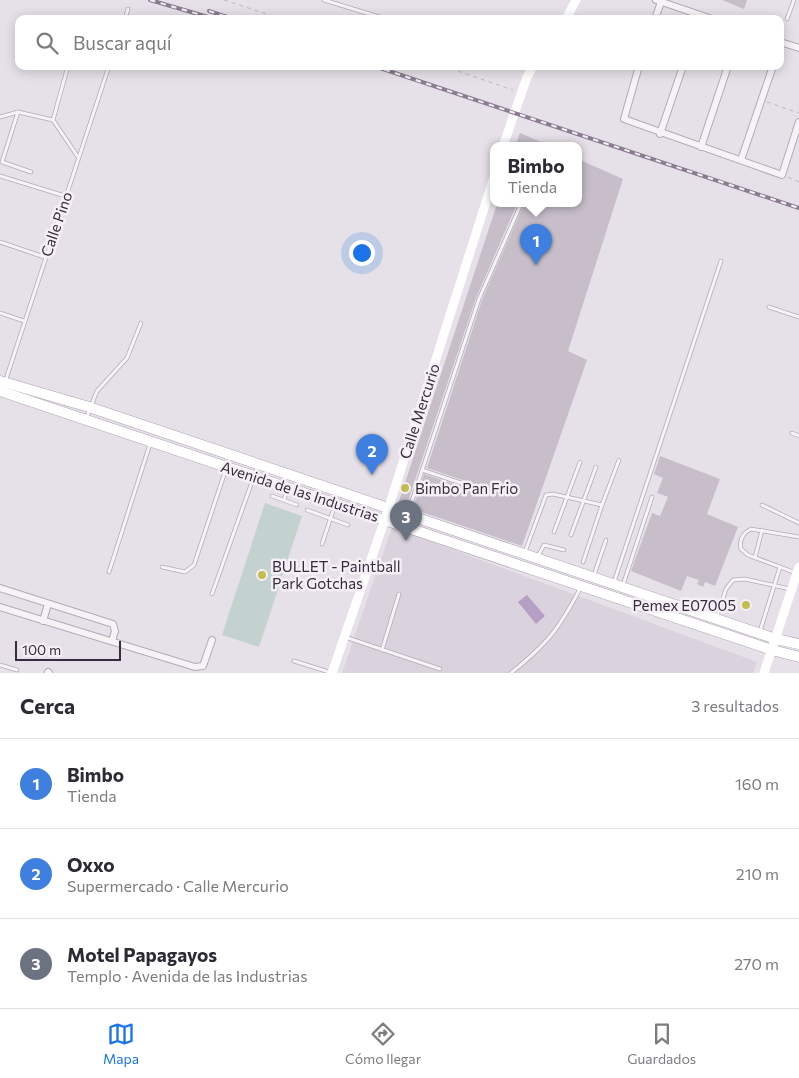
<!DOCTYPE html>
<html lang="es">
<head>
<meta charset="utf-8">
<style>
  :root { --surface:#fff; --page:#f2f2f3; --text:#2b2b33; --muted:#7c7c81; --line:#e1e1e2; --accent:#1a73e8 }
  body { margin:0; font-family:Commissioner,sans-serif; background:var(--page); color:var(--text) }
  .scale { position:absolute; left:15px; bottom:12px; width:106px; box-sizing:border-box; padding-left:5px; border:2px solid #392b3e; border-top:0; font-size:14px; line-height:18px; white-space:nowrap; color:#392b3e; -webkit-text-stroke:4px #f4f0f6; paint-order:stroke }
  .you { position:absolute; left:361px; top:252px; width:18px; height:18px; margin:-12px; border:4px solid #fff; border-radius:50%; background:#1a73e8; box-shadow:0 0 0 8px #1a73e833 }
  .badge { display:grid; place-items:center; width:32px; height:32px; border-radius:50%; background:var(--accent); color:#fff; font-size:16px; font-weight:700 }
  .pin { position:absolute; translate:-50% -41px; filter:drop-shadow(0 1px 2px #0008) }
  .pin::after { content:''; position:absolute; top:26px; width:18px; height:15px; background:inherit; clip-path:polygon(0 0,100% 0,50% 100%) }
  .popup { position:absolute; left:490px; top:142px; width:92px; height:65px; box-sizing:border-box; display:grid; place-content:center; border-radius:10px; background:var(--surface); filter:drop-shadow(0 1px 4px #0005); font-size:16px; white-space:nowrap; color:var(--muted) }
  .popup b { font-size:19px; color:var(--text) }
  .popup::after { content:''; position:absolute; left:50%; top:100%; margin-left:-10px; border:10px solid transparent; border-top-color:var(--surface) }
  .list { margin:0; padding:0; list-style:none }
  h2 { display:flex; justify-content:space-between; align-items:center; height:65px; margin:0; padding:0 20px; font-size:21px }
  h2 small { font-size:16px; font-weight:400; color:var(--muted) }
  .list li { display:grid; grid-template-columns:32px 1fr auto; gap:15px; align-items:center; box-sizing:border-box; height:90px; padding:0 20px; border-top:1px solid var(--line) }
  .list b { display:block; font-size:19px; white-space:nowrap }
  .list p { margin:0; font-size:16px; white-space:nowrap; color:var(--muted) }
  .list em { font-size:16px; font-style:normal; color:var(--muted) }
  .icon { flex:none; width:28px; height:28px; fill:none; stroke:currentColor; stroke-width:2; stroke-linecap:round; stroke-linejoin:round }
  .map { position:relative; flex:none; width:799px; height:673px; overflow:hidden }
  .search { position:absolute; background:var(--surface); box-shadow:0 2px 12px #0003; left:15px; right:15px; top:15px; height:55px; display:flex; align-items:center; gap:12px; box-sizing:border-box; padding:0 18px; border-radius:10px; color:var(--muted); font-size:19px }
  .sheet { height:335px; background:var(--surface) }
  nav { display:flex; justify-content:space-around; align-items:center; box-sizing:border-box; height:70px; border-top:1px solid var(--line); background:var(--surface); font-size:14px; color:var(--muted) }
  nav a { display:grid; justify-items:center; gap:2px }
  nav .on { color:var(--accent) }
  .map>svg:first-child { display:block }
  .built { fill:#dad3dd }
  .green { fill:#c3d1cf }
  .water { fill:#b69fc5 }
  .building { fill:#c7beca }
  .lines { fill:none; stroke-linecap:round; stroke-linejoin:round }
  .service-casing { stroke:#b2aab5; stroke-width:4.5 }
  .minor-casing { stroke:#b2aab5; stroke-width:8 }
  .primary-casing { stroke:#ada1b3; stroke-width:11 }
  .path { stroke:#bdb7c0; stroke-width:1; stroke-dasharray:4 4; stroke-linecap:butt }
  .service { stroke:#f6f3f7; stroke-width:3 }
  .minor { stroke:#f6f3f7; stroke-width:6 }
  .secondary { stroke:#fff; stroke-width:9 }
  .primary { stroke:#fff; stroke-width:10 }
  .rail-casing { stroke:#8b7c90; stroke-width:4 }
  .rail { stroke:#f4f0f6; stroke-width:2; stroke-dasharray:5.5; stroke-linecap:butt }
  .poi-dot { fill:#c2bc51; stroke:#f4f0f6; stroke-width:2 }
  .labels { text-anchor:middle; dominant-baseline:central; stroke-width:5; stroke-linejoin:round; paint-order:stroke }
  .street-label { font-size:15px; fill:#392b3e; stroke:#f4f0f6 }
  .poi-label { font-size:15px; fill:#392b3e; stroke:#f4f0f6; text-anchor:start }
</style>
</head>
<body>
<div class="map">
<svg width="799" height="673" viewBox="0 0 799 673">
  <rect width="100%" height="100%" fill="#e6e1e8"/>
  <path class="built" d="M 392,527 L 757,662 L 753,673 L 342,673 Z"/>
  <path class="green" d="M 265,503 L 302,516 L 259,647 L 222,635 Z"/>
  <path class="water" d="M 527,595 L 545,616 L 536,624 L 518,602 Z"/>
  <g class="building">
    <path d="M 722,0 L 747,0 L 744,9 Z"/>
    <path d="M 520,133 L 550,146 L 515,146 Z"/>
    <path d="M 578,159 L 623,179 L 568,351 L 587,360 L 522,546 L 413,509 L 424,474 L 481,493 L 485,492 L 483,487 L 427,468 L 482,300 L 524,204 L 569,204 L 571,207 L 576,207 L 578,204 Z"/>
    <path d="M 497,204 L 517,204 L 476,298 L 406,507 L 398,504 Z"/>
    <path d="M 660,456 L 720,479 L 707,514 L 738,527 L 715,586 L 705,582 L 703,587 L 697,584 L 699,580 L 687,576 L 681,591 L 631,571 L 652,513 L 660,516 L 668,497 L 657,493 L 663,478 L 654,474 Z"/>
  </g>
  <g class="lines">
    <defs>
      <g id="service">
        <path d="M 324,0 L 386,19"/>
        <path d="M 125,19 L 128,9"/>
        <path d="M 787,19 L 794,0"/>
        <path d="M 68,66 L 53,120 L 78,157"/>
        <path d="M 18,112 L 2,162 L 31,172"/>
        <path d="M 0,117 L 18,112 L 53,120"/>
        <path d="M 0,176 L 65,196"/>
        <path d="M 572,204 L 574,204"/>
        <path d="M 0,242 L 44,257"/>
        <path d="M 769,307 L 799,317"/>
        <path d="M 0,313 L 24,321"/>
        <path d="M 5,382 L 109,66"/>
        <path d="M 86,419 L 97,391 L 127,358 L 141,323"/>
        <path d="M 792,433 L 799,436"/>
        <path d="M 422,470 L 482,490"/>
        <path d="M 272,496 L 297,505"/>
        <path d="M 284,500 L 287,489"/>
        <path d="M 762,505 L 799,523"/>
        <path d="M 307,510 L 348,525"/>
        <path d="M 408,513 L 479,299 L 521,204"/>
        <path d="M 554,532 L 580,462"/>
        <path d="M 571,535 L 596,467"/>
        <path d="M 322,544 L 335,505"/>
        <path d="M 525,552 L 546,495 L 553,494 L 602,505 L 619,460"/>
        <path d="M 538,556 L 544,545 L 564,550"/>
        <path d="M 755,558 L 762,530"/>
        <path d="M 583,562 L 602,505"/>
        <path d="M 162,567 L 185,572 L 194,565 L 230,457"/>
        <path d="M 109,572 L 150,444"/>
        <path d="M 796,573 L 748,555 L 741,549 C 739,540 743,533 751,529 L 799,537"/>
        <path d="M 594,575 L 606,540"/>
        <path d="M 614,582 L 721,261"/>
        <path d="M 623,585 L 652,497"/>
        <path d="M 212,594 L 258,465"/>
        <path d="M 717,616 L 726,589 L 733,580 L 745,579 L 790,589"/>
        <path d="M 760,631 L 780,567"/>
        <path d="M 345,637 L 440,669"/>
        <path d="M 382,650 L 399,594"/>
        <path d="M 294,661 L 332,673"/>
        <path d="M 0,665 L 17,670"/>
        <path d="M 511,673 C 548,643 559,629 581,587"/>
      </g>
      <g id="minor">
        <path d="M 656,0 L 712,19"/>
        <path d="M 655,19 L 661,2"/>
        <path d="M 780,42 L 799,48"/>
        <path d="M 639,66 L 624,119 L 782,175 L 799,122"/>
        <path d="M 660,134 L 683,66"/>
        <path d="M 701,147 L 728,66"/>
        <path d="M 741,160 L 773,66"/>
        <path d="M 0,588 L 113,624 L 115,631 L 112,641"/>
        <path d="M 0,607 L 195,667 L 203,666 L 212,640"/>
        <path d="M 43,621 L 48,604"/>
        <path d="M 48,672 L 49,673"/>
      </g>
      <g id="primary">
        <path d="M 0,381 L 89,407 L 776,639 L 799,644"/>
        <path d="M 0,391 L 772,650 L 799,657"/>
      </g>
    </defs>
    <use href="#service" class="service-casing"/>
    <use href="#minor" class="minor-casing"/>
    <use href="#primary" class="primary-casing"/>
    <g class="path">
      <path d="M 224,0 L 282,19"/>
      <path d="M 443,66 L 513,90"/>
      <path d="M 663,66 L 674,70"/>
      <path d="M 767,102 L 799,113"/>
      <path d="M 788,177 L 799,182"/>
    </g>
    <use href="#service" class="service"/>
    <use href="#minor" class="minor"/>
    <g class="secondary">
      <path d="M 566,19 L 576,0"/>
      <path d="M 503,146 L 527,77 L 533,66"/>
      <path d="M 332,673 L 385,519 L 494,177"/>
      <path d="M 764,673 L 799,567"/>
    </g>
    <use href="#primary" class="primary"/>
    <defs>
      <g id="rail">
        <path d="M 150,0 L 215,19"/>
        <path d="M 209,11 L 233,19"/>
        <path d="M 374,66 L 799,208"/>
      </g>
    </defs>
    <use href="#rail" class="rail-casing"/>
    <use href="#rail" class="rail"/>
  </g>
  <g class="poi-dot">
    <circle cx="405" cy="488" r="5"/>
    <circle cx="262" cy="575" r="5"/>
    <circle cx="746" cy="605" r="5"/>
  </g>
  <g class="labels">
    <g class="street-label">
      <text transform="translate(56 224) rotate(-71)">Calle Pino</text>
      <text transform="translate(419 411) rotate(-72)">Calle Mercurio</text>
      <text transform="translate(300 491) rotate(18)">Avenida de las Industrias</text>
    </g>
    <g class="poi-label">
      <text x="415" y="488">Bimbo Pan Frio</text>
      <text x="272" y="566">BULLET - Paintball<tspan x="272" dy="17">Park Gotchas</tspan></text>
      <text x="736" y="605" text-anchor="end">Pemex E07005</text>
    </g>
  </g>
</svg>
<div class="scale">100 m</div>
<div class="you"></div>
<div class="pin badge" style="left:536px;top:265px;background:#3f7fe0">1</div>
<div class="popup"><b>Bimbo</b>Tienda</div>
<div class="pin badge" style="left:372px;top:475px;background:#3f7fe0">2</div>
<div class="pin badge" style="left:406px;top:541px;background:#6b7280">3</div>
<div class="search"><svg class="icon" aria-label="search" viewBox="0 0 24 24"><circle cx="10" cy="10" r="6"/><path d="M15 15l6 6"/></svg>Buscar aquí</div>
</div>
<section class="sheet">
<h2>Cerca<small>3 resultados</small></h2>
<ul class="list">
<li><span class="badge" style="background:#3f7fe0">1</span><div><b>Bimbo</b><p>Tienda</p></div><em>160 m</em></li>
<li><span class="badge" style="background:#3f7fe0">2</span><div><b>Oxxo</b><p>Supermercado · Calle Mercurio</p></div><em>210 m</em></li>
<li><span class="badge" style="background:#6b7280">3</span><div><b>Motel Papagayos</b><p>Templo · Avenida de las Industrias</p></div><em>270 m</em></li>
</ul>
</section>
<nav>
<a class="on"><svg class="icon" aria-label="map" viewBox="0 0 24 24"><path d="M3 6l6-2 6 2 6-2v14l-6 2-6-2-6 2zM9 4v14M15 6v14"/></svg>Mapa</a>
<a><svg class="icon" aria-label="directions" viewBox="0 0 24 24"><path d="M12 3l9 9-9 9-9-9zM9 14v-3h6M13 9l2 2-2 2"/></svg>Cómo llegar</a>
<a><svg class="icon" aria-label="saved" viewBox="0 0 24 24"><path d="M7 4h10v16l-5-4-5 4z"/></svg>Guardados</a>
</nav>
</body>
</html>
